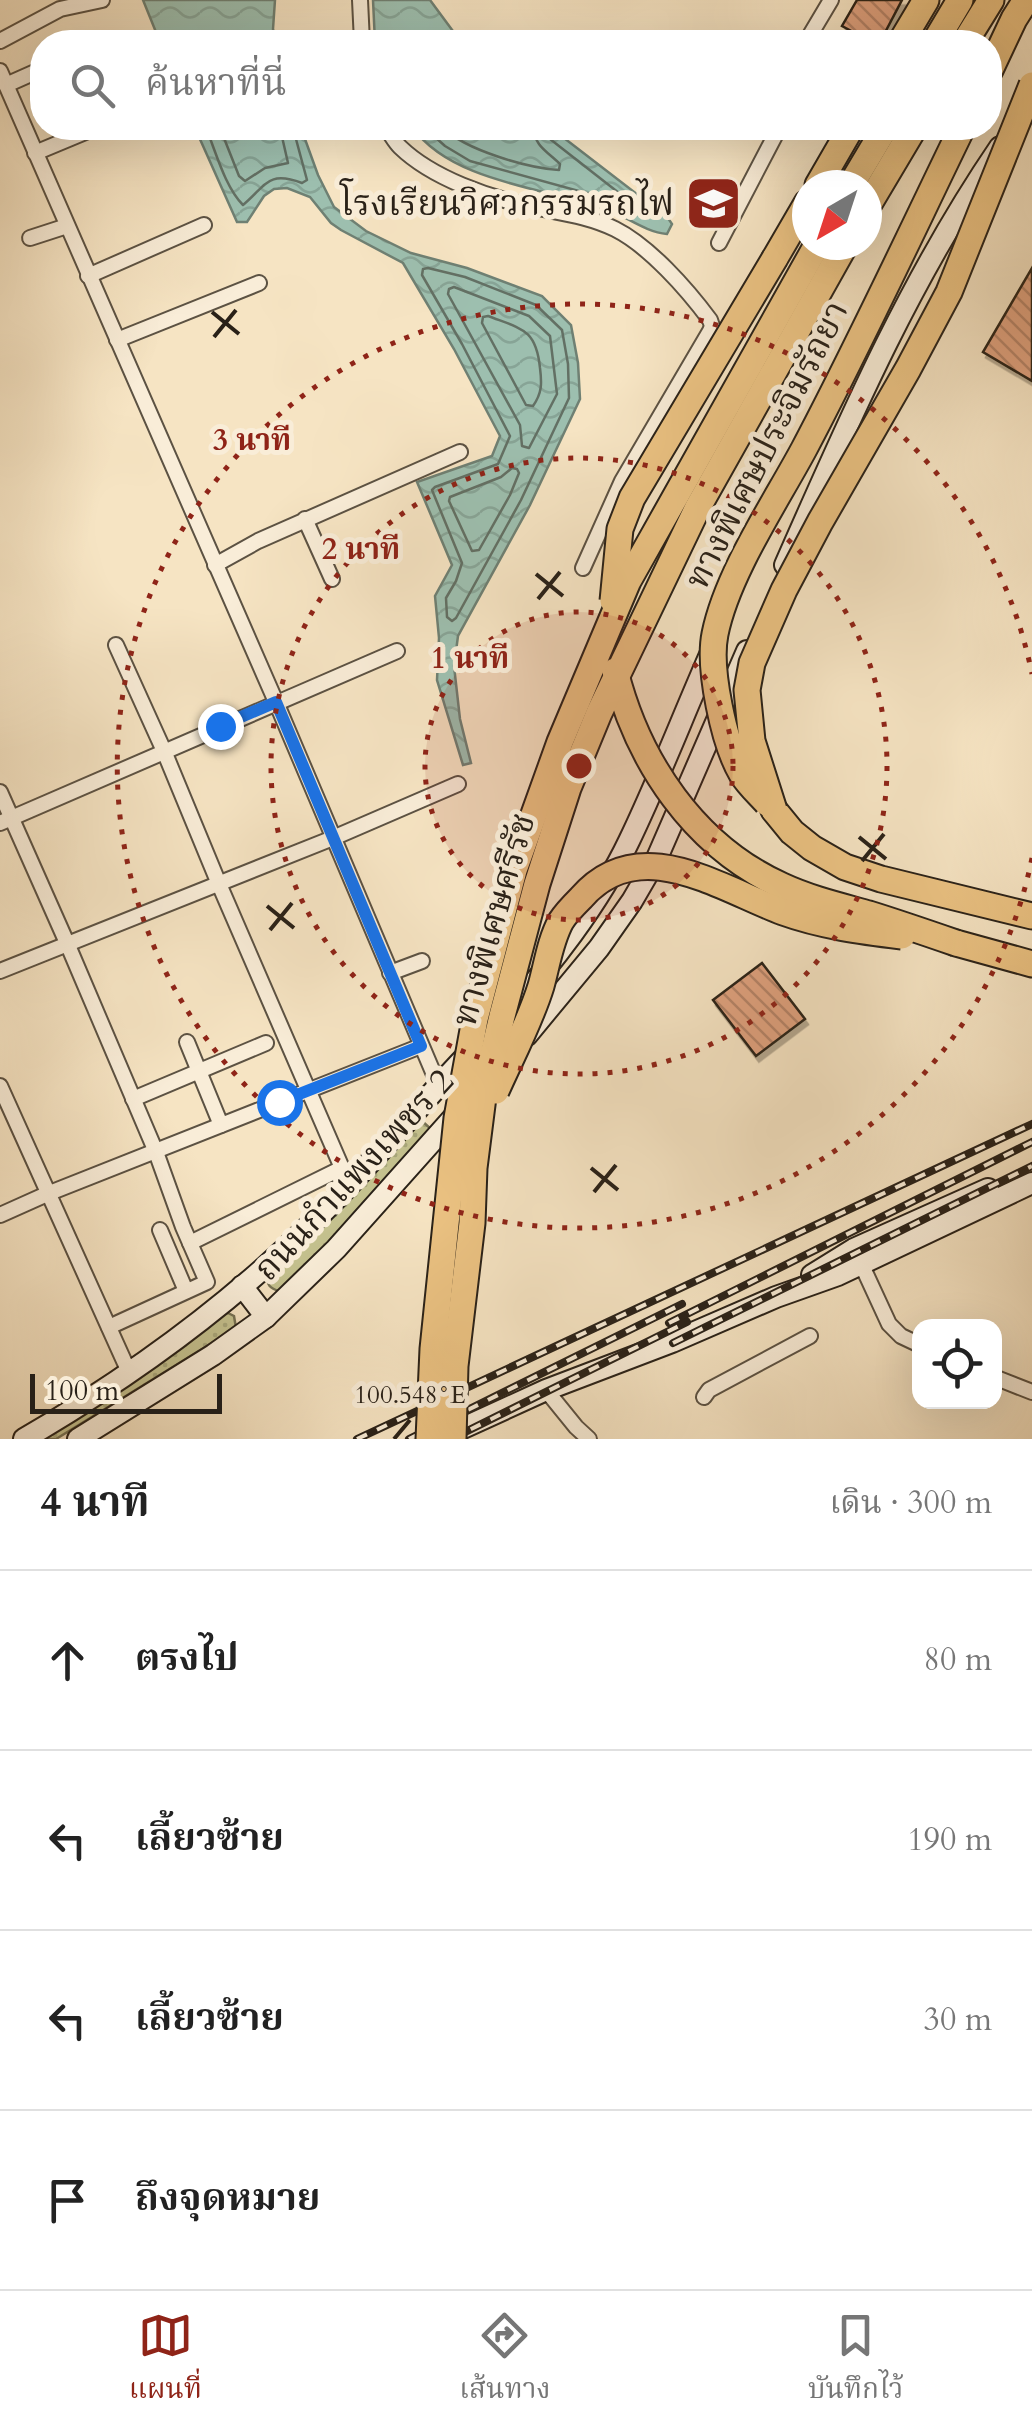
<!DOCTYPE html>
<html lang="th">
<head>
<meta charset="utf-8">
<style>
  :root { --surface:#fff; --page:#f6f6f6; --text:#222; --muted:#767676; --line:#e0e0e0; --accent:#8f2418 }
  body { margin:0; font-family:Cardo,"Noto Serif Thai",serif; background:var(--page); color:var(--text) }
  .controls { position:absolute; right:30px; bottom:30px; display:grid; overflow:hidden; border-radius:20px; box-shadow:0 10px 40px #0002 }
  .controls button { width:90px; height:90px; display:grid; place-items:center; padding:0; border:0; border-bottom:2px solid var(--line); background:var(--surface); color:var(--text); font:50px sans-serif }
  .compass { position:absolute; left:792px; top:170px; width:90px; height:90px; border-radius:50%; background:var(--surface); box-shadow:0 10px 40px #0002; rotate:219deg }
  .scale { position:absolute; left:30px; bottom:25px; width:192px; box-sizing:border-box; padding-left:10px; border:5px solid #292118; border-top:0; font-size:28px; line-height:35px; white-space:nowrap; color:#292118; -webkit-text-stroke:8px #f9edd8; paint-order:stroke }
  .stop { position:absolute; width:30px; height:30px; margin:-22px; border:8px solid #1a73e8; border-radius:50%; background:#fff }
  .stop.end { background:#1a73e8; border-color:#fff; box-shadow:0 2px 10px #0008 }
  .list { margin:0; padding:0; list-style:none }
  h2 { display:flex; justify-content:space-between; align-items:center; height:130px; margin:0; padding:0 40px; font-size:42px }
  h2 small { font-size:32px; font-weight:400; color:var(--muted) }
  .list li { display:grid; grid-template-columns:65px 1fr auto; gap:30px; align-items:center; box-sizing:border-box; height:180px; padding:0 40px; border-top:2px solid var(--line) }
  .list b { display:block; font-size:38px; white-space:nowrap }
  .list em { font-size:32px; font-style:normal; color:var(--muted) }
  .icon { flex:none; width:55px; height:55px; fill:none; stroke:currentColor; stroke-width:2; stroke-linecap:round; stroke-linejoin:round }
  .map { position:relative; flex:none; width:1032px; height:1439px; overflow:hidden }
  .search { position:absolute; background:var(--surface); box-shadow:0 10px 40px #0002; left:30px; right:30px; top:30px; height:110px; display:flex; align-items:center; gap:25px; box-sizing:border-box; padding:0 35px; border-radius:40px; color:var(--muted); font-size:38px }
  .sheet { height:850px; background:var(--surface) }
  nav { display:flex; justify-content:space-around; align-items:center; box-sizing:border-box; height:140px; border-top:2px solid var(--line); background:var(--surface); font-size:28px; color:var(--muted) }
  nav a { display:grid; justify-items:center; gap:5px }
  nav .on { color:var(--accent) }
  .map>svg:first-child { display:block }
  .grass { fill:url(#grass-dots); stroke:#767153; stroke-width:2.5 }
  .water { fill:url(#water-waves); stroke:#6f8073; stroke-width:2.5 }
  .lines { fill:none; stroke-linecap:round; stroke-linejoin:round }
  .shore { stroke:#637064; stroke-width:2.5 }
  .building { fill:url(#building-back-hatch); stroke:#292118; stroke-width:2.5; filter:url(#shadow) }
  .street-casing { stroke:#5c5243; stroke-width:18 }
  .secondary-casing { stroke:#292118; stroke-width:24 }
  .highway-casing { stroke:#292118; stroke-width:29 }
  .street { stroke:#f9edd8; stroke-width:14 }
  .secondary { stroke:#f9edd8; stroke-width:20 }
  .highway { stroke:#ebc282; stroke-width:25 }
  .rail-casing { stroke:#292118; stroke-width:8 }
  .rail { stroke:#f9edd8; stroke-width:4; stroke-dasharray:11; stroke-linecap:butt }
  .highway-bridge-casing { stroke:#292118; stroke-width:29; stroke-linecap:butt }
  .highway-bridge { stroke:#ebc282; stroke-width:25 }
  .route { stroke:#1a73e8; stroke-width:12 }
  .ticks { fill:none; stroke:#292118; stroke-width:4 }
  .ring { fill:none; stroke:#8f2418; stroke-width:5; stroke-dasharray:5 10 }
  .labels { text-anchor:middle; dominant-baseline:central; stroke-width:10; stroke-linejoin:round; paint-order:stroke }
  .poi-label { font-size:35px; fill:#292118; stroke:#f9edd8; text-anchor:end }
  .street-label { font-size:35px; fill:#292118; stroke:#f9edd8 }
  .ticks-label { font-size:25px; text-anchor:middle; fill:#292118; stroke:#f9edd8; stroke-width:10; stroke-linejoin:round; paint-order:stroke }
  .centre { fill:#8f2418; stroke:#f9edd8; stroke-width:5 }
  .ring-label { font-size:30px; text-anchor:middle; font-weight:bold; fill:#8f2418; stroke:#f9edd8; stroke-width:10; stroke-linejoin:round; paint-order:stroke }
</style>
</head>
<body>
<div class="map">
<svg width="1032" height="1439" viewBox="0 0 1032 1439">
  <defs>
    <pattern id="grass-dots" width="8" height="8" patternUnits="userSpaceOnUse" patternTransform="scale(2.5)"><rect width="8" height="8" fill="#c4c18e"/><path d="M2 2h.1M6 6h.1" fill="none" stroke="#a8a67a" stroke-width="1.8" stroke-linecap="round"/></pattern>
    <pattern id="water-waves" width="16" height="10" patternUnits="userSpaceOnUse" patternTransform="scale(2.5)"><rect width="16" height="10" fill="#9dbfaf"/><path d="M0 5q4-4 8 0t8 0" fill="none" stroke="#87a496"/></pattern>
    <pattern id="building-back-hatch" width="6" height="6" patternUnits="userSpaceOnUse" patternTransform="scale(2.5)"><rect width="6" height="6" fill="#dfa17e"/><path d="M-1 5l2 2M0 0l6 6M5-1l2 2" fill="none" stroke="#b58366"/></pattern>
    <filter id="shadow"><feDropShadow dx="3" dy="5.5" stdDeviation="0" flood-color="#0004"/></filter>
  </defs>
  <rect width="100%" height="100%" fill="#f6e4c3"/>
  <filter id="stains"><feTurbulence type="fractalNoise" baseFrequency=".002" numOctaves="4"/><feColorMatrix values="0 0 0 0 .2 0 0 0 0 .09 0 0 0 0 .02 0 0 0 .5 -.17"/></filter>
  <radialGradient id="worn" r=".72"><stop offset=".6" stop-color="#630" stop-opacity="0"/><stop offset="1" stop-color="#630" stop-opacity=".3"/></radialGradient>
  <g class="grass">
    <path d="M 422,1121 L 431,1129 L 297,1277 L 279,1291 C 272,1289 264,1285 270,1275 C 274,1269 297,1253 305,1245 C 345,1204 384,1163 422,1121 Z"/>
    <path d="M 228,1313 L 234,1316 L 236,1328 L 56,1439 L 41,1439 C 105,1402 164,1360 221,1314 Z"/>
  </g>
  <g class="water">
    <path d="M 143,0 L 275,0 L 273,29 L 277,42 L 160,42 Z"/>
    <path d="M 373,0 L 430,0 L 461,42 L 375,42 Z"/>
    <path d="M 195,128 L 301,128 L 318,175 L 334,207 L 366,231 L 411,253 L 467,268 L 542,296 L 571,325 L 578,363 L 580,399 L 530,505 L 458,636 L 454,666 L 460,719 L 471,763 L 463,765 L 437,680 L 439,638 L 435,596 L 452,565 L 417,482 L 492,456 L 500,436 L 454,349 L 403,263 L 341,230 L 331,223 L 310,197 L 287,188 L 274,189 L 264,196 L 247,222 L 237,222 Z"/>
    <path d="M 413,128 L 551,128 L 668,218 L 672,224 L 667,234 C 644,232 625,215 603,208 C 543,188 451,181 413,128 Z"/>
  </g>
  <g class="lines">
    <g class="shore">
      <path d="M 206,128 C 216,152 225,187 243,205 C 266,186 267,170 302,183 L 307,180 L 293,128"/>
      <path d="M 220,128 L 239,176 L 245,181 L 265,168 L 288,163 L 280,128"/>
      <path d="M 425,128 L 445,146 L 470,161 L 615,201 L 620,200 L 619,193 L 550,139 L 546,128"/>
      <path d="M 443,128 C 466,150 527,168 559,170 L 560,164 C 548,152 534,146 534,128"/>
      <path d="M 428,268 L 465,277 L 536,305 L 562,330 L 568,364 L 569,398 L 521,500 L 456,618 L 452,621 L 447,617 L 446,598 L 456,581 L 462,563 L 432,490 L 435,487 L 498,464 L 510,436 L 462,344 L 422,275 L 423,269 Z"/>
      <path d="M 454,287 L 529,316 L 550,336 L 557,394 L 529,448 L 522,446 L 520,425 L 448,294 L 449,289 Z"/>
      <path d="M 488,316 C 522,329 536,329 540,368 C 542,384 542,393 533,406 L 526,405 L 482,323 L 483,317 Z"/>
      <path d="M 512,468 L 517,469 L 519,473 L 510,495 L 479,550 L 472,551 L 449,501 L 450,497 L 501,477 Z"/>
    </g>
  </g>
  <g class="building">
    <path d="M 857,0 L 902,0 L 880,42 L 872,42 L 842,26 Z"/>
    <path d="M 1032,268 L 1032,381 L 983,352 Z"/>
    <path d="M 762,963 L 805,1019 L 756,1056 L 713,1000 Z"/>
  </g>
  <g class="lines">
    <defs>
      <g id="street">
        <path d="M 360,0 L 362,42"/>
        <path d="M 0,41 L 60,9 L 102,0"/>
        <path d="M 806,42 L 831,0"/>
        <path d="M 0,71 L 276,702 L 438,1084"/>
        <path d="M 6,85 L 42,69"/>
        <path d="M 386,128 C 391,134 394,141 400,147 C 432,178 489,198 533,207 C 561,213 588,216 615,229 C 649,246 687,289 710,320 L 712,326 L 710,331 L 622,481 L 583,568"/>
        <path d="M 35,153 L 95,128"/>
        <path d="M 30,238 L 67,226"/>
        <path d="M 719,243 L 779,128"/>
        <path d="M 88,276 L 204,225"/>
        <path d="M 117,340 L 259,283"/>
        <path d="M 305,519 L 332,579"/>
        <path d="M 215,565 L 258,541 L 460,452"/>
        <path d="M 116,645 L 164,751 L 219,884 L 342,1168 L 352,1183"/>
        <path d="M 0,792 L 67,943 L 156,1152 L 183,1227 L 207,1282 L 109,1327"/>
        <path d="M 0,823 L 397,651"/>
        <path d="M 0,971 L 333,838 L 458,784"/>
        <path d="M 390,973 L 422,961"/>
        <path d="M 187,1042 L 221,1125"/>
        <path d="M 0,1086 L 129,1372"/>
        <path d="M 133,1099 L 266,1043"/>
        <path d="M 0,1215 L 47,1194 L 421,1046"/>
        <path d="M 160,1230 L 186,1291"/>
        <path d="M 190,1243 L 342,1168"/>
        <path d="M 859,1259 L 889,1324 L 901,1336 L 920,1345"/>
        <path d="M 994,1377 L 1032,1392"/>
        <path d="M 546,1390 L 576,1427 L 589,1439"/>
        <path d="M 704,1397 L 709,1390 L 810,1336"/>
      </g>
      <g id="secondary">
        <path d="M 785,565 C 849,420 910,279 1000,147"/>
        <path d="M 503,1017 C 549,969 600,902 629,841 C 659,779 684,713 712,650"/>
        <path d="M 527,1035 L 599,948 L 632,901 L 657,858 L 747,651"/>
        <path d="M 812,1275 L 854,1249 L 988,1189"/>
        <path d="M 242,1286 L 266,1317"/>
        <path d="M 441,1438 L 546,1390 L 672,1342 L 776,1297 L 838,1275 L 1032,1183"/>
        <path d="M 24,1439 C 129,1378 231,1304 317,1218 C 372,1165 419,1104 473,1049"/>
        <path d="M 78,1439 L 213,1355 L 266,1317 L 336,1249 L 461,1109"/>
      </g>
      <g id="highway">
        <path d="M 901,42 L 926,0"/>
        <path d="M 935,42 L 960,0"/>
        <path d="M 965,42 L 991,0"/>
        <path d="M 990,70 L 1014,19 L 1026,0"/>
        <path d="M 818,185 L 851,128"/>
        <path d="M 851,185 L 885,128"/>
        <path d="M 867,207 L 914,128"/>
        <path d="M 775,258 L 807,203"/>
        <path d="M 774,810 L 792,832 L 812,848 L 845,867 L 881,879 L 1032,916"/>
        <path d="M 956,943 L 1032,964"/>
      </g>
    </defs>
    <use href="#street" class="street-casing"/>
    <use href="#secondary" class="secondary-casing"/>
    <use href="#highway" class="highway-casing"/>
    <use href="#street" class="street"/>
    <use href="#secondary" class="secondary"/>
    <use href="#highway" class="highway"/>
    <defs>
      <g id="rail">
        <path d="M 669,1323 L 1032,1142"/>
        <path d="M 673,1343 L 1032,1166"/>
        <path d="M 357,1439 L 1032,1124"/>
        <path d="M 409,1439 L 682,1304"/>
        <path d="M 451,1439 L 687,1322"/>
      </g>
    </defs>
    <use href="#rail" class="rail-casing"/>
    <use href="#rail" class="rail"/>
    <defs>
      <g id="highway-bridge">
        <path d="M 613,601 L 620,529 L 632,498 L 775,258"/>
        <path d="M 615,671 C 638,762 694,846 782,886 C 810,899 840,906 869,914 C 898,923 927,933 956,943"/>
        <path d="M 767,803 C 759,794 748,784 742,774 C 724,744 708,668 715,634 C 727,574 775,503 804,449 C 860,343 910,235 962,128"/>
        <path d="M 774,810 L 752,741 L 747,690 L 752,663 L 784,590 L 820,522 L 908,369 L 949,292 L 1032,85"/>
        <path d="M 496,1091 C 511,1057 530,1022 541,986 C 547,965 550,941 561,921 C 566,913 574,905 581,898 C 639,831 719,888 783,912 C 822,926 861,931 902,936"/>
        <path d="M 429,1439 L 433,1349 L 457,1118 L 475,1019 L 514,870 L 560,742 L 628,581 L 817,245"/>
        <path d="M 453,1439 L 455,1366 L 472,1223 L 474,1168 L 483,1097 L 502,1016 L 537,884 L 568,788 L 599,713 L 698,507 L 845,245"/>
      </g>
    </defs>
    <use href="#highway-bridge" class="highway-bridge-casing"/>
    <use href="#highway-bridge" class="highway-bridge"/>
  </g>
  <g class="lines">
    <path class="route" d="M 220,726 L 276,702 L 421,1046 L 279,1102"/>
  </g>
  <path class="ticks" d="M 212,312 L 239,334M 214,337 L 236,310M 536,574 L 563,596M 538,599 L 560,572M 859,837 L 886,859M 862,861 L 884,834M 267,906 L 294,928M 270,930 L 292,903M 591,1168 L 618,1190M 594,1192 L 616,1165M 394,1439 L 410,1420"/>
  <circle cx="579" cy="766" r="154" fill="#8f2418" fill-opacity=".12"/>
  <g class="ring">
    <circle cx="579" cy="766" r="154"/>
    <circle cx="579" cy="766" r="308"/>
    <path d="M1032 858A462 462 0 1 1 1032 674"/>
  </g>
  <defs>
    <symbol id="university-square" viewBox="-11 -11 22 22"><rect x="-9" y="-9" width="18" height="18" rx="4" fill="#8f2418" stroke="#f9edd8"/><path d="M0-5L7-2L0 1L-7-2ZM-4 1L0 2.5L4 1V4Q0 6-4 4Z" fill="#fff"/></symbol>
  </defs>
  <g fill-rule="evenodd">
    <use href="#university-square" x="682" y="172" width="63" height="63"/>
  </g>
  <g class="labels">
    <g class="poi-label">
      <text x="674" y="204">โรงเรียนวิศวกรรมรถไฟ</text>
    </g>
    <g class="street-label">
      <text transform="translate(767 445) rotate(-63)">ทางพิเศษประจิมรัถยา</text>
      <text transform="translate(494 920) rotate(-74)">ทางพิเศษศรีรัช</text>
      <text transform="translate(354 1175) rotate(-47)">ถนนกำแพงเพชร 2</text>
    </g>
  </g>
  <g class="ticks-label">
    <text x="410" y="1403">100.548°E</text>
  </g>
  <circle cx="579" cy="766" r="15" class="centre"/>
  <g class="ring-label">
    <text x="252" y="450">3 นาที</text>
    <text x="361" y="559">2 นาที</text>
    <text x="470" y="668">1 นาที</text>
  </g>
  <rect width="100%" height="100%" filter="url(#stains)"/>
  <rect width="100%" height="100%" fill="url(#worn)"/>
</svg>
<div class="controls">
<button><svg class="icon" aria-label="locate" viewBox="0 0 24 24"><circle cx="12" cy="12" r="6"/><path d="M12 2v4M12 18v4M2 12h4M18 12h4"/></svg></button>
</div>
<svg class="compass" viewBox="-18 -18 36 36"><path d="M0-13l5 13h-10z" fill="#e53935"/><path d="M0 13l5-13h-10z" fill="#767676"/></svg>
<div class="scale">100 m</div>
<div class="stop" style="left:279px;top:1102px"></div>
<div class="stop end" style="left:220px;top:726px"></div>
<div class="search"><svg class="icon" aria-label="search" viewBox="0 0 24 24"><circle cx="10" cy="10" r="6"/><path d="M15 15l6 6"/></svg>ค้นหาที่นี่</div>
</div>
<section class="sheet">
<h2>4 นาที<small>เดิน · 300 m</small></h2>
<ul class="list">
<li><svg class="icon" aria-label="ahead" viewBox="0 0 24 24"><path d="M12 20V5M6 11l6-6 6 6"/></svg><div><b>ตรงไป</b></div><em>80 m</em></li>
<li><svg class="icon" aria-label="left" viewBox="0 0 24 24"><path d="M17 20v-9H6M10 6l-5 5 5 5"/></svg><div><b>เลี้ยวซ้าย</b></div><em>190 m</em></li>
<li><svg class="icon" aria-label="left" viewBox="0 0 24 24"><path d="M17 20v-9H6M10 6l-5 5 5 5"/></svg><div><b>เลี้ยวซ้าย</b></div><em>30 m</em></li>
<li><svg class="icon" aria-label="arrive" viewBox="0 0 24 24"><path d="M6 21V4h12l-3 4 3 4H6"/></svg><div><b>ถึงจุดหมาย</b></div></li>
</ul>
</section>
<nav>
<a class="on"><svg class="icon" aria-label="map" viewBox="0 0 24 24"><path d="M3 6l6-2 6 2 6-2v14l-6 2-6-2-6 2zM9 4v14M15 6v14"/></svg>แผนที่</a>
<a><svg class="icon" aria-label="directions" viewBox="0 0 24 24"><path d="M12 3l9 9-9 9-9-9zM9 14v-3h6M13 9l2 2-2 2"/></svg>เส้นทาง</a>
<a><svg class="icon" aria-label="saved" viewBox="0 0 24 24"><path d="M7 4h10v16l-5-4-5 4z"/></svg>บันทึกไว้</a>
</nav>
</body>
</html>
